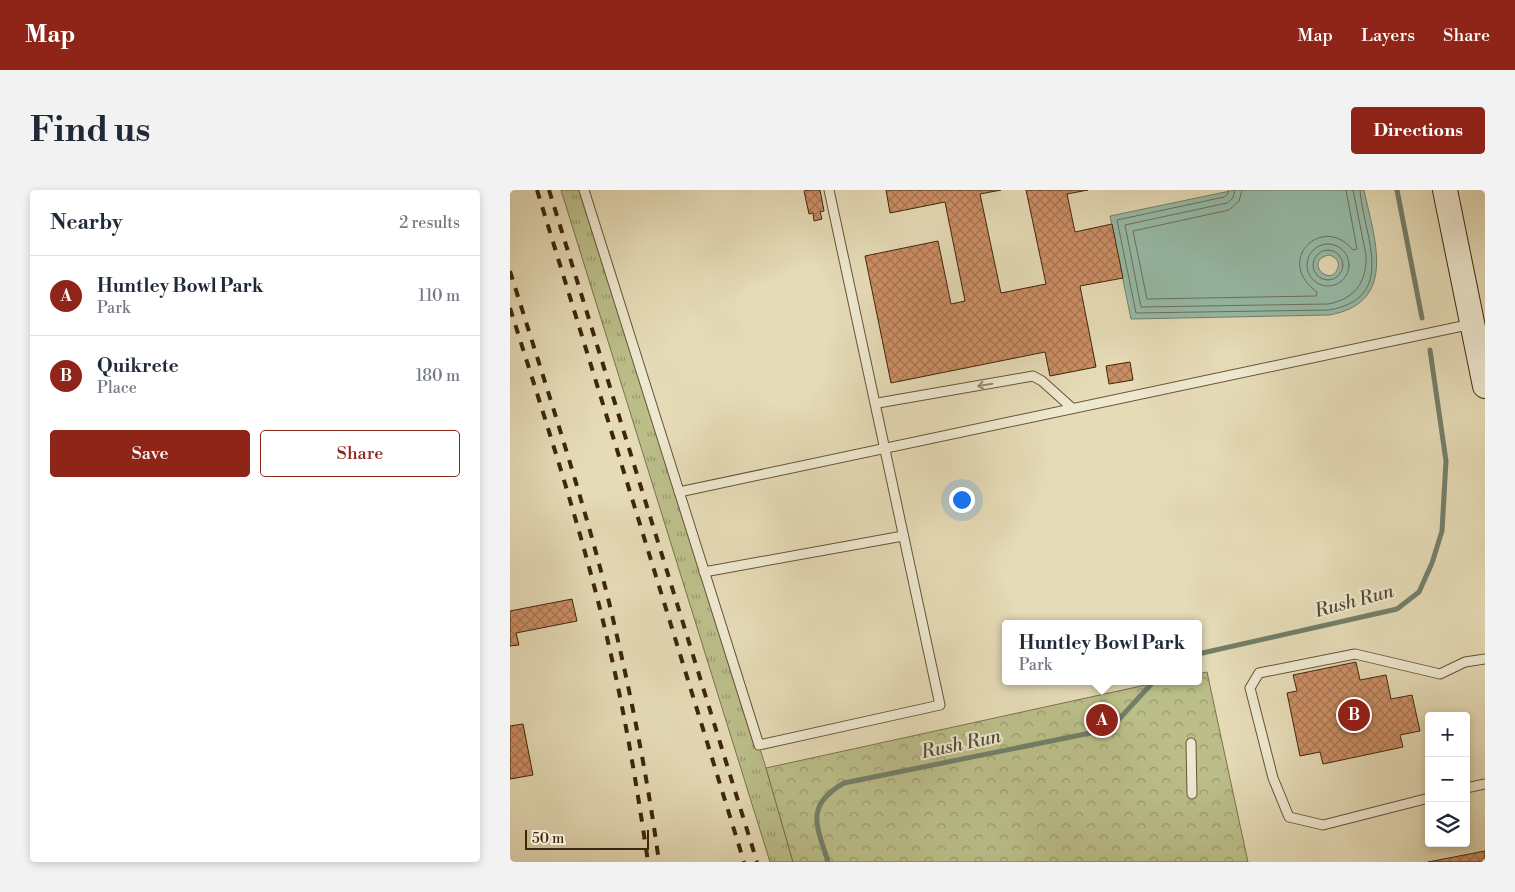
<!DOCTYPE html>
<html lang="en">
<head>
<meta charset="utf-8">
<style>
  :root { --surface:#fff; --page:#f2f2f3; --text:#1f2937; --muted:#747a83; --line:#e0e1e3; --accent:#8f2418 }
  body { margin:0; font-family:"Libre Bodoni",serif; background:var(--page); color:var(--text) }
  .controls { position:absolute; right:15px; bottom:15px; display:grid; overflow:hidden; border-radius:5px; box-shadow:0 2px 8px #0003 }
  .controls button { width:45px; height:45px; display:grid; place-items:center; padding:0; border:0; border-bottom:1px solid var(--line); background:var(--surface); color:var(--text); font:25px sans-serif }
  .scale { position:absolute; left:15px; bottom:12px; width:124px; box-sizing:border-box; padding-left:5px; border:2px solid #3f260a; border-top:0; font-size:14px; line-height:18px; white-space:nowrap; color:#3f260a; -webkit-text-stroke:4px #eee8d0; paint-order:stroke }
  .you { position:absolute; left:451px; top:309px; width:18px; height:18px; margin:-12px; border:4px solid #fff; border-radius:50%; background:#1a73e8; box-shadow:0 0 0 8px #1a73e833 }
  .badge { display:grid; place-items:center; width:32px; height:32px; border-radius:50%; background:var(--accent); color:#fff; font-size:16px; font-weight:700 }
  .pin { position:absolute; translate:-50% -50%; border:2px solid #fff; box-shadow:0 1px 5px #0006 }
  .popup { position:absolute; left:492px; top:430px; width:200px; height:65px; box-sizing:border-box; display:grid; place-content:center; border-radius:5px; background:var(--surface); filter:drop-shadow(0 1px 4px #0005); font-size:16px; white-space:nowrap; color:var(--muted) }
  .popup b { font-size:19px; color:var(--text) }
  .popup::after { content:''; position:absolute; left:50%; top:100%; margin-left:-10px; border:10px solid transparent; border-top-color:var(--surface) }
  .list { margin:0; padding:0; list-style:none }
  h2 { display:flex; justify-content:space-between; align-items:center; height:65px; margin:0; padding:0 20px; font-size:21px }
  h2 small { font-size:16px; font-weight:400; color:var(--muted) }
  .list li { display:grid; grid-template-columns:32px 1fr auto; gap:15px; align-items:center; box-sizing:border-box; height:80px; padding:0 20px; border-top:1px solid var(--line) }
  .list b { display:block; font-size:19px; white-space:nowrap }
  .list p { margin:0; font-size:16px; white-space:nowrap; color:var(--muted) }
  .list em { font-size:16px; font-style:normal; color:var(--muted) }
  .actions { display:flex; gap:10px; padding:15px 20px }
  .actions a { flex:1; padding:11px 0; border:1px solid var(--accent); border-radius:5px; text-align:center; font-size:18px; color:var(--accent) }
  .actions .main { background:var(--accent); color:#fff }
  .icon { flex:none; width:28px; height:28px; fill:none; stroke:currentColor; stroke-width:2; stroke-linecap:round; stroke-linejoin:round }
  .map { position:relative; flex:none; width:975px; height:672px; overflow:hidden; border-radius:5px }
  header { display:flex; align-items:center; gap:30px; box-sizing:border-box; height:70px; padding:0 25px; background:var(--accent); color:#fff }
  header strong { font-size:24px }
  nav { display:flex; gap:28px; margin-inline-start:auto; font-size:18px }
  .intro { display:flex; align-items:center; justify-content:space-between; box-sizing:border-box; height:120px; padding:0 30px }
  h1 { margin:0; font-size:35px }
  .button { padding:12px 22px; border-radius:5px; background:var(--accent); color:#fff; font-size:18px; font-weight:700 }
  main { display:flex; gap:30px; padding:0 30px }
  aside { flex:1; background:var(--surface); border-radius:5px; box-shadow:0 2px 8px #0003 }
  .map>svg:first-child { display:block }
  .grass { fill:url(#grass-tufts); stroke:#7d724a }
  .park { fill:url(#park-crowns); stroke:#7d724a }
  .water { fill:#96bba9; stroke:#737f69; fill-rule:evenodd }
  .lines { fill:none; stroke-linecap:round; stroke-linejoin:round }
  .shore { stroke:#6a705a; stroke-width:1 }
  .stream { stroke:#737f69; stroke-width:5 }
  .building { fill:url(#building-cross-hatch); stroke:#3f260a }
  .lane-casing { stroke:#685335; stroke-width:11 }
  .secondary-casing { stroke:#3f260a; stroke-width:26 }
  .lane { stroke:#eee8d0; stroke-width:9 }
  .secondary { stroke:#eee8d0; stroke-width:24 }
  .rail { stroke:#3f260a; stroke-width:4; stroke-dasharray:9 9; stroke-linecap:butt }
  .oneway { stroke:#96876d }
  .labels { text-anchor:middle; dominant-baseline:central; stroke-width:4; stroke-linejoin:round; paint-order:stroke }
  .water-label { font-size:19px; font-style:italic; fill:#554b32; stroke:#eee8d0 }
</style>
</head>
<body>
<header>
<strong>Map</strong>
<nav><a>Map</a><a>Layers</a><a>Share</a></nav>
</header>
<div class="intro"><h1>Find us</h1><a class="button">Directions</a></div>
<main>
<aside>
<h2>Nearby<small>2 results</small></h2>
<ul class="list">
<li><span class="badge">A</span><div><b>Huntley Bowl Park</b><p>Park</p></div><em>110 m</em></li>
<li><span class="badge">B</span><div><b>Quikrete</b><p>Place</p></div><em>180 m</em></li>
</ul>
<div class="actions"><a class="main">Save</a><a>Share</a></div>
</aside>
<div class="map">
<svg width="975" height="672" viewBox="0 0 975 672">
  <defs>
    <pattern id="grass-tufts" width="24" height="20" patternUnits="userSpaceOnUse" patternTransform="scale(1.25)"><rect width="24" height="20" fill="#bbbe89"/><path d="M3 7l-1-3M5 7V3M7 7l1-3M15 17l-1-3M17 17v-4M19 17l1-3" fill="none" stroke="#999a6e"/></pattern>
    <pattern id="park-crowns" width="20" height="18" patternUnits="userSpaceOnUse" patternTransform="scale(1.25)"><rect width="20" height="18" fill="#bbbe89"/><path d="M2 6a3 3 0 1 1 6 0M12 15a3 3 0 1 1 6 0" fill="none" stroke="#999a6e"/></pattern>
    <pattern id="building-cross-hatch" width="8" height="8" patternUnits="userSpaceOnUse" patternTransform="scale(1.25)"><rect width="8" height="8" fill="#cc8e65"/><path d="M0 0l8 8M0 8l8-8" fill="none" stroke="#a77451"/></pattern>
  </defs>
  <rect width="100%" height="100%" fill="#e5dbb6"/>
  <filter id="stains"><feTurbulence type="fractalNoise" baseFrequency=".004" numOctaves="4"/><feColorMatrix values="0 0 0 0 .2 0 0 0 0 .09 0 0 0 0 .02 0 0 0 .5 -.17"/></filter>
  <radialGradient id="worn" r=".72"><stop offset=".6" stop-color="#630" stop-opacity="0"/><stop offset="1" stop-color="#630" stop-opacity=".3"/></radialGradient>
  <path class="grass" d="M 51,0 L 74,0 L 256,578 L 283,672 L 260,672 Z"/>
  <path class="park" d="M 697,482 L 738,672 L 283,672 L 256,578 L 654,491 L 688,491 L 688,484 Z"/>
  <path class="water" d="M 725,0 L 854,0 C 864,48 889,113 819,125 L 621,129 L 600,26 ZM 819,65 C 826,67 831,72 827,80 C 818,97 794,70 819,65 Z"/>
  <g class="lines">
    <g class="shore">
      <path d="M 718,0 L 718,4 L 714,7 L 607,30 L 626,123 L 819,120 C 889,108 853,44 850,0"/>
      <path d="M 725,0 L 723,8 L 717,13 L 615,35 L 631,117 L 818,114 C 845,109 857,92 856,65 L 843,0"/>
      <path d="M 732,0 L 729,11 L 719,20 L 623,41 L 637,109 L 806,106 L 807,102 C 763,70 813,23 843,60 L 847,59 L 836,0"/>
      <circle cx="818" cy="75" r="21"/>
      <circle cx="818" cy="75" r="15"/>
    </g>
    <g class="stream">
      <path d="M 887,0 L 912,128"/>
      <path d="M 688,464 L 887,419 L 909,402 L 922,373 L 932,341 L 936,271 L 920,160"/>
      <path d="M 318,672 C 307,636 294,616 334,593 L 600,539 L 644,491"/>
    </g>
  </g>
  <g class="building">
    <path d="M 299,0 L 310,0 L 314,21 L 310,22 L 312,29 L 304,31 L 303,23 L 299,24 L 294,1 Z"/>
    <path d="M 376,0 L 491,0 L 470,4 L 491,103 L 536,94 L 516,0 L 578,0 L 557,4 L 565,42 L 602,34 L 613,88 L 570,96 L 586,177 L 540,186 L 535,162 L 381,193 L 355,66 L 428,51 L 441,114 L 455,111 L 435,12 L 380,23 Z"/>
    <path d="M 620,172 L 623,190 L 599,194 L 596,176 Z"/>
    <path d="M 62,409 L 67,431 L 6,443 L 9,455 L 0,456 L 0,421 Z"/>
    <path d="M 846,472 L 850,490 L 876,485 L 881,509 L 902,505 L 910,541 L 890,545 L 893,557 L 813,574 L 810,562 L 790,566 L 777,503 L 787,501 L 783,485 Z"/>
    <path d="M 13,534 L 23,585 L 0,589 L 0,536 Z"/>
    <path d="M 975,661 L 975,672 L 918,672 Z"/>
  </g>
  <g class="lines">
    <defs>
      <g id="lane">
        <path d="M 74,0 L 249,555 L 430,515 L 319,0"/>
        <path d="M 368,213 L 523,186 L 532,191 L 562,218"/>
        <path d="M 169,302 L 962,134"/>
        <path d="M 194,382 L 393,346"/>
        <path d="M 681,553 L 682,604"/>
        <path d="M 956,598 L 975,594"/>
        <path d="M 919,608 L 813,635 L 779,627 L 763,588 L 740,498 L 749,483 L 845,464 L 930,484 L 955,472 L 975,469"/>
      </g>
      <path id="secondary" d="M 935,0 L 975,196"/>
    </defs>
    <use href="#lane" class="lane-casing"/>
    <use href="#secondary" class="secondary-casing"/>
    <use href="#lane" class="lane"/>
    <use href="#secondary" class="secondary"/>
    <g class="rail">
      <path d="M 27,0 L 234,672"/>
      <path d="M 39,0 L 247,672"/>
      <path d="M 0,81 C 34,190 70,298 98,408 C 119,495 137,583 149,672"/>
      <path d="M 0,118 C 32,220 66,322 92,427 C 112,507 126,589 138,672"/>
    </g>
  </g>
  <defs><path id="oneway-shaft" d="M-6 0H5M1.5-3L5.5 0L1.5 3" fill="none" stroke-width="1.6" stroke-linecap="round" stroke-linejoin="round" transform="scale(1.25)"/></defs>
  <use class="oneway" href="#oneway-shaft" transform="translate(475 195) rotate(170)"/>
  <g class="labels">
    <g class="water-label">
      <text transform="translate(844 411) rotate(-15)">Rush Run</text>
      <text transform="translate(451 554) rotate(-12)">Rush Run</text>
    </g>
  </g>
  <rect width="100%" height="100%" filter="url(#stains)"/>
  <rect width="100%" height="100%" fill="url(#worn)"/>
</svg>
<div class="controls">
<button>+</button>
<button>−</button>
<button><svg class="icon" aria-label="layers" viewBox="0 0 24 24"><path d="M12 4l9 5-9 5-9-5zM3 14l9 5 9-5"/></svg></button>
</div>
<div class="scale">50 m</div>
<div class="you"></div>
<div class="pin badge" style="left:592px;top:530px">A</div>
<div class="popup"><b>Huntley Bowl Park</b>Park</div>
<div class="pin badge" style="left:844px;top:525px">B</div>
</div>
</main>
</body>
</html>
